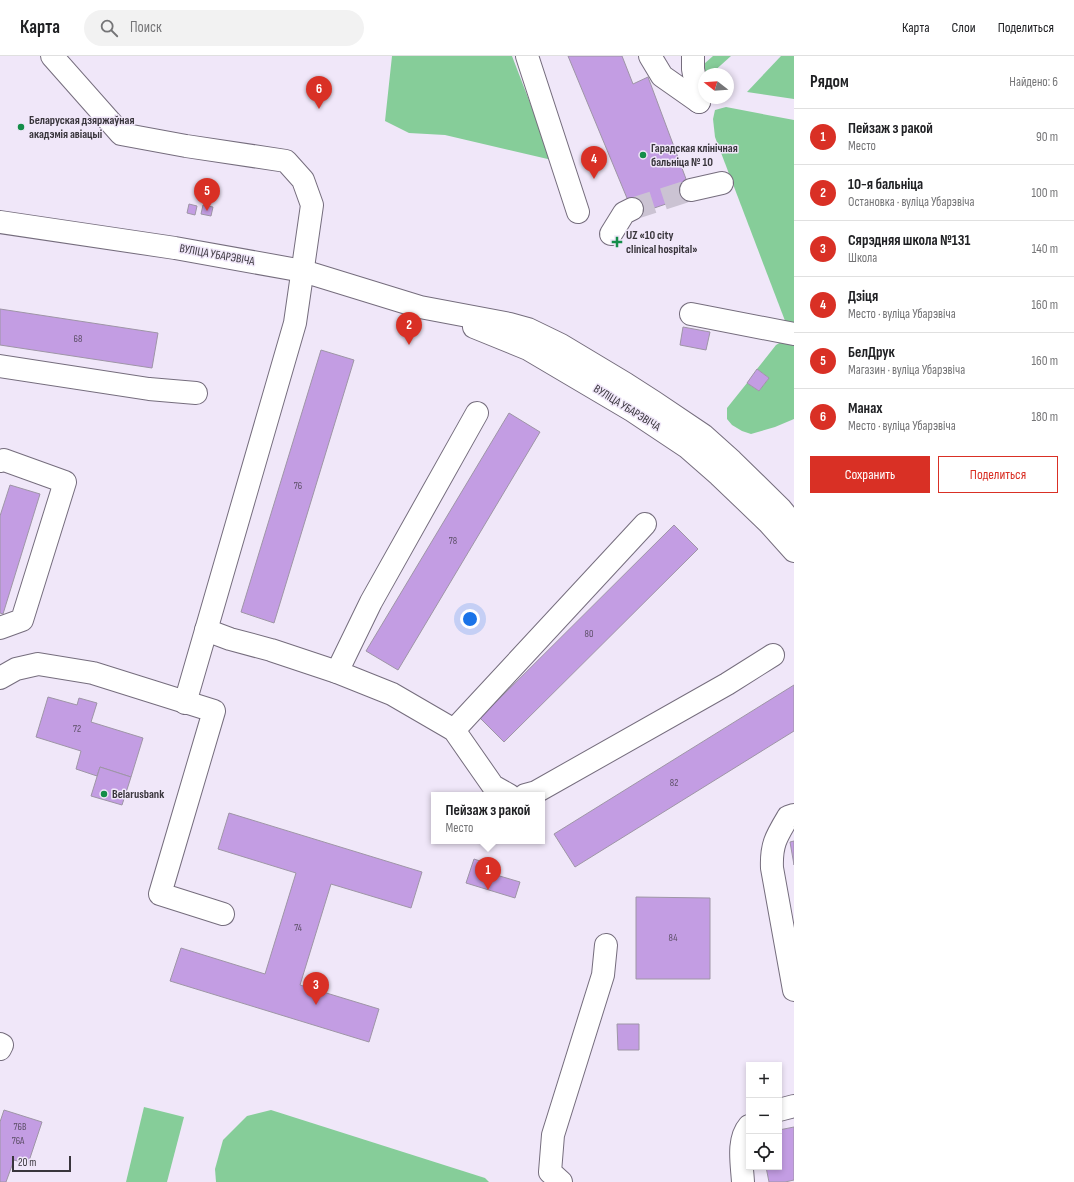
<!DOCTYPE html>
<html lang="ru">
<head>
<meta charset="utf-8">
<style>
  :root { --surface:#fff; --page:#f2f2f2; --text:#202124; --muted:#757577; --line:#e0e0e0; --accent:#d93025 }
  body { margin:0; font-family:"Sofia Sans Condensed",sans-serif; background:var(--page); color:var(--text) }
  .controls { position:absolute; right:12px; bottom:12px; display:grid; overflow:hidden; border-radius:0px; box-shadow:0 2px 6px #0003 }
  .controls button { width:36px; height:36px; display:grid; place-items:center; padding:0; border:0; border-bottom:1px solid var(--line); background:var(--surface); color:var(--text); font:20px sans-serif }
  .compass { position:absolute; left:698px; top:12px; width:36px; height:36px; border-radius:50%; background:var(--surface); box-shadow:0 2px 6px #0003; rotate:287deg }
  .scale { position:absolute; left:12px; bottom:10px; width:59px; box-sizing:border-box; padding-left:4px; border:2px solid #39353c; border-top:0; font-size:11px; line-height:14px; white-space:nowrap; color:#39353c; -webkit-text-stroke:3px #f0e7f9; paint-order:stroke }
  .you { position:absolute; left:470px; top:563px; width:14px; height:14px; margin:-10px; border:3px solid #fff; border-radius:50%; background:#1a73e8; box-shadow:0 0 0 6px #1a73e833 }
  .badge { display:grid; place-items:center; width:26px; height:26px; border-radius:50%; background:var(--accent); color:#fff; font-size:13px; font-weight:700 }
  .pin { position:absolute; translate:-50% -33px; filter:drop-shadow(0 1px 2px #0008) }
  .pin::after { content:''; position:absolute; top:21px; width:14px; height:12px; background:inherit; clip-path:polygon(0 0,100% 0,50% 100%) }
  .popup { position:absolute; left:431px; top:736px; width:114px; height:52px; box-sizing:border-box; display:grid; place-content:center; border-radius:0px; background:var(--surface); filter:drop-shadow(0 1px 3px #0005); font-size:13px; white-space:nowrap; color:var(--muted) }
  .popup b { font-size:15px; color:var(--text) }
  .popup::after { content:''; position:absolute; left:50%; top:100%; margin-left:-8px; border:8px solid transparent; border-top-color:var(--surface) }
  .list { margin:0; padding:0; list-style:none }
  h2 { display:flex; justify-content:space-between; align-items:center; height:52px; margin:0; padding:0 16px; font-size:17px }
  h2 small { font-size:13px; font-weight:400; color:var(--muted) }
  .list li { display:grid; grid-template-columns:26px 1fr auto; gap:12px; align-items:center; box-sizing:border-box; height:56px; padding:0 16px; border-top:1px solid var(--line) }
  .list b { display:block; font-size:15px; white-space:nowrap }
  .list p { margin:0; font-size:13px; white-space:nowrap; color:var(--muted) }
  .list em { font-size:13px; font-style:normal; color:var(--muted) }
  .actions { display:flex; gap:8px; padding:12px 16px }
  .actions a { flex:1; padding:9px 0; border:1px solid var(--accent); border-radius:0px; text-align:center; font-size:14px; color:var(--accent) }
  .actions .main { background:var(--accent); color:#fff }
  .icon { flex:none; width:22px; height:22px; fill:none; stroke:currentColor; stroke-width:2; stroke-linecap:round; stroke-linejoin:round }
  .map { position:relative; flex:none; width:794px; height:1126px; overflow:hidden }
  header { display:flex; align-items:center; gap:24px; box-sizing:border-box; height:56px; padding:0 20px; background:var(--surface); border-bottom:1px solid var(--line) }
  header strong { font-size:19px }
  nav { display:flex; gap:22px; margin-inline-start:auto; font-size:14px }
  .search { width:280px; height:36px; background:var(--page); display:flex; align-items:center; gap:10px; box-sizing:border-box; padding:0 14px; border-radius:22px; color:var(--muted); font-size:15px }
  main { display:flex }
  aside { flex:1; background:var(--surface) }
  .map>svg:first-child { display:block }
  .green { fill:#86cd99 }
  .building { fill:#c39de3; stroke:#9e95a6 }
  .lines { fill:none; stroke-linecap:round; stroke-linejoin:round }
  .minor-tunnel { stroke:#cbc3d3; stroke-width:22; stroke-dasharray:22 11; stroke-linecap:butt }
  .minor-casing { stroke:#756d7d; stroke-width:24 }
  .major-casing { stroke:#756d7d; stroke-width:24 }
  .minor { stroke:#fff; stroke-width:22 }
  .major { stroke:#fff; stroke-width:22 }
  .poi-dot { fill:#148d49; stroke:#f0e7f9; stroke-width:1.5 }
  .labels { text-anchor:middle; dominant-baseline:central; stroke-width:3; stroke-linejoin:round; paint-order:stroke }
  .number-label { font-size:10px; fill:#5c4f66 }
  .poi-label { font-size:12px; font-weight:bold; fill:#39353c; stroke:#f0e7f9; text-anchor:start }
  .street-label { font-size:12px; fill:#39353c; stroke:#f0e7f9 }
</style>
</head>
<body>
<header>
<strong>Карта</strong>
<div class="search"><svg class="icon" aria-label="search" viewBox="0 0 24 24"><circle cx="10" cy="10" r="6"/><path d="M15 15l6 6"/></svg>Поиск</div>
<nav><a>Карта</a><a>Слои</a><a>Поделиться</a></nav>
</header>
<main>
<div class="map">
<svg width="794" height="1126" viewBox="0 0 794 1126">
  <rect width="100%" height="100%" fill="#f0e7f9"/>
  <g class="green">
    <path d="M 392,0 L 512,0 L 552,104 L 445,79 L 409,77 L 385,65 Z"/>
    <path d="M 713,0 L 731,0 L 711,18 L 704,18 L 704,8 Z"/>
    <path d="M 781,0 L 794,0 L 794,43 L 747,36 Z"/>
    <path d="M 726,51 L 794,64 L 794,273 L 787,270 L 715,81 L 713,63 L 715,54 Z"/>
    <path d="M 781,286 L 794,286 L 794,363 L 775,371 L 751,378 L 742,375 L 732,369 L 727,363 L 727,352 L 747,327 L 759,335 L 769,322 L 757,313 L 776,289 Z"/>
    <path d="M 144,1051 L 184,1061 L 167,1126 L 126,1126 Z"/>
    <path d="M 271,1054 L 485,1122 L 489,1126 L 216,1126 L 215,1113 L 223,1084 L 247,1060 Z"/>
  </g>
  <g class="building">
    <path d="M 568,0 L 622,0 L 633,28 L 648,21 L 692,139 L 634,159 Z"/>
    <path d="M 189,148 L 197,150 L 195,159 L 187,157 Z"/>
    <path d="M 203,149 L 213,151 L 211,160 L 201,158 Z"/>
    <path d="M 0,253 L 158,277 L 152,312 L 0,289 Z"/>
    <path d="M 683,271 L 710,276 L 706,294 L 680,289 Z"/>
    <path d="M 321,294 L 354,304 L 274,567 L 241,556 Z"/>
    <path d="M 757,313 L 769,322 L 759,335 L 747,327 Z"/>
    <path d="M 509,357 L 540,376 L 398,614 L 366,595 Z"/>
    <path d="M 10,429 L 40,438 L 3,558 L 0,557 L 0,460 Z"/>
    <path d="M 674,469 L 698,493 L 504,686 L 480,662 Z"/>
    <path d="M 794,629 L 794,675 L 575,811 L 554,778 Z"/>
    <path d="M 48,641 L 77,649 L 79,642 L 97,647 L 91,666 L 143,682 L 131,721 L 100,711 L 97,720 L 76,713 L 81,695 L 36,681 Z"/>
    <path d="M 100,711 L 131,721 L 122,749 L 91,740 Z"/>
    <path d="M 229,757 L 422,816 L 411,852 L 331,828 L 300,929 L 379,953 L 369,986 L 170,925 L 181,892 L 265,918 L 296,817 L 218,793 Z"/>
    <path d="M 794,785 L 794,809 L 790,786 Z"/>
    <path d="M 474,803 L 489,808 L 486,816 L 520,826 L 515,842 L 466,827 Z"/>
    <path d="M 636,841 L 710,842 L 710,923 L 636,923 Z"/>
    <path d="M 617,968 L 639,968 L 639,994 L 618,994 Z"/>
    <path d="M 4,1054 L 42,1066 L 28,1108 L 14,1104 L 6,1126 L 0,1126 L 0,1066 Z"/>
    <path d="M 794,1071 L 794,1124 L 785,1126 L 769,1126 L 766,1111 L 779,1111 L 779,1074 Z"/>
  </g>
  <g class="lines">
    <path class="minor-tunnel" d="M 632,153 L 691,134"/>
    <defs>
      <g id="minor">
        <path d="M 52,0 L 121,78 L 186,90 L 286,105 L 303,124 L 312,149 L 295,267 L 185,647"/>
        <path d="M 527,0 L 578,156"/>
        <path d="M 650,0 L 662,20 L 699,46"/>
        <path d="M 693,0 L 693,13 L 699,46"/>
        <path d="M 691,134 L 722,127"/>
        <path d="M 611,178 L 624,157 L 632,153"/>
        <path d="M 691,258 L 794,278"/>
        <path d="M 0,310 L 149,333 L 196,337"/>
        <path d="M 0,405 L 4,404 L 65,426 L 22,564 L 0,572"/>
        <path d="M 206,574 L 230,583 L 271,594 L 337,616 L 392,638 L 454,674 L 493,730 L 509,739"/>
        <path d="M 337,616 L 371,546 L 477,357"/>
        <path d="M 0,622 L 16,613 L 38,608 L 93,617 L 214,655 L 160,838 L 223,858"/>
        <path d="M 454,674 L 645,468"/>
        <path d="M 525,739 L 536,736 L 727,628 L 773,599"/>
        <path d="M 794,759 L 788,761 C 776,781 771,789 772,812 L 794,934"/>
        <path d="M 0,988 L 2,989 L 0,993"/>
        <path d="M 779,1054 L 794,1050"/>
        <path d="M 561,1126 L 550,1116 L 553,1079 L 603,919 L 606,889"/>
        <path d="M 743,1126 C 742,1108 737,1084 749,1070"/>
      </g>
      <g id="major">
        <path d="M 0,166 L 175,192 L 303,215 L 420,251 L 510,268 L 528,273 L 561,289 L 626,328 L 654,346 L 703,379 L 732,405 L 780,452 L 794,469"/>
        <path d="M 474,271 L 528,293 L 633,355 L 687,391 L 719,419 L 768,466 L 794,495"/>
      </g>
    </defs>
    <use href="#minor" class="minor-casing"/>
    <use href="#major" class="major-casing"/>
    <use href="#minor" class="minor"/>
    <use href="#major" class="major"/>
  </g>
  <g class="poi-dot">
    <circle cx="21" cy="71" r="4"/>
    <circle cx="643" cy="99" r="4"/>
    <path d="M615 180h4v4h4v4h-4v4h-4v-4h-4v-4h4z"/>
    <circle cx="104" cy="738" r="4"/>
  </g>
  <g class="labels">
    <g class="number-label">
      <text x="78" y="283">68</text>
      <text x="298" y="430">76</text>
      <text x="453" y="485">78</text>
      <text x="589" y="578">80</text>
      <text x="77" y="673">72</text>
      <text x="674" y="727">82</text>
      <text x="298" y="872">74</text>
      <text x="673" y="882">84</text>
      <text x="20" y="1071">76В</text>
      <text x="18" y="1085">76А</text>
    </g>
    <g class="poi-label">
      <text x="29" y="64">Беларуская дзяржаўная<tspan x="29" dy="14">акадэмія авіацыі</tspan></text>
      <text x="651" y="92">Гарадская клінічная<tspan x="651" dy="14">бальніца № 10</tspan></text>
      <text x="626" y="179">UZ «10 city<tspan x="626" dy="14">clinical hospital»</tspan></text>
      <text x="112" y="738">Belarusbank</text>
    </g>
    <g class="street-label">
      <text transform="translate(217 199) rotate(10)">ВУЛІЦА УБАРЭВІЧА</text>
      <text transform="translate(627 352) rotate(32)">ВУЛІЦА УБАРЭВІЧА</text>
    </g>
  </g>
</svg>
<div class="controls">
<button>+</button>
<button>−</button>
<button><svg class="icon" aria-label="locate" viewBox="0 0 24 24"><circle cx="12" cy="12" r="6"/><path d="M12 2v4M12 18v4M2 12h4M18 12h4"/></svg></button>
</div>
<svg class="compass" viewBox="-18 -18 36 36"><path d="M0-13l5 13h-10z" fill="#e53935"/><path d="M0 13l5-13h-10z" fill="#757577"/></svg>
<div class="scale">20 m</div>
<div class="you"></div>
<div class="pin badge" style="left:488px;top:834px">1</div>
<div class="popup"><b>Пейзаж з ракой</b>Место</div>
<div class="pin badge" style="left:409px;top:289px">2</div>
<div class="pin badge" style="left:316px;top:949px">3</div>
<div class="pin badge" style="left:594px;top:123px">4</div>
<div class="pin badge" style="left:207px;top:155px">5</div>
<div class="pin badge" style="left:319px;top:53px">6</div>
</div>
<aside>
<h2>Рядом<small>Найдено: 6</small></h2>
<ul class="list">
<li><span class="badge">1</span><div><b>Пейзаж з ракой</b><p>Место</p></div><em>90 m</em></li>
<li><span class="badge">2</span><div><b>10-я бальніца</b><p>Остановка · вуліца Убарэвіча</p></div><em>100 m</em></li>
<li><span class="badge">3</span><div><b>Сярэдняя школа №131</b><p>Школа</p></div><em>140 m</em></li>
<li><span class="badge">4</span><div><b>Дзіця</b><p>Место · вуліца Убарэвіча</p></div><em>160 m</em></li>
<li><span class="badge">5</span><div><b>БелДрук</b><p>Магазин · вуліца Убарэвіча</p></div><em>160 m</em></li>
<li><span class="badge">6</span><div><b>Манах</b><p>Место · вуліца Убарэвіча</p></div><em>180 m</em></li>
</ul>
<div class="actions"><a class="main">Сохранить</a><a>Поделиться</a></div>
</aside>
</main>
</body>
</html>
